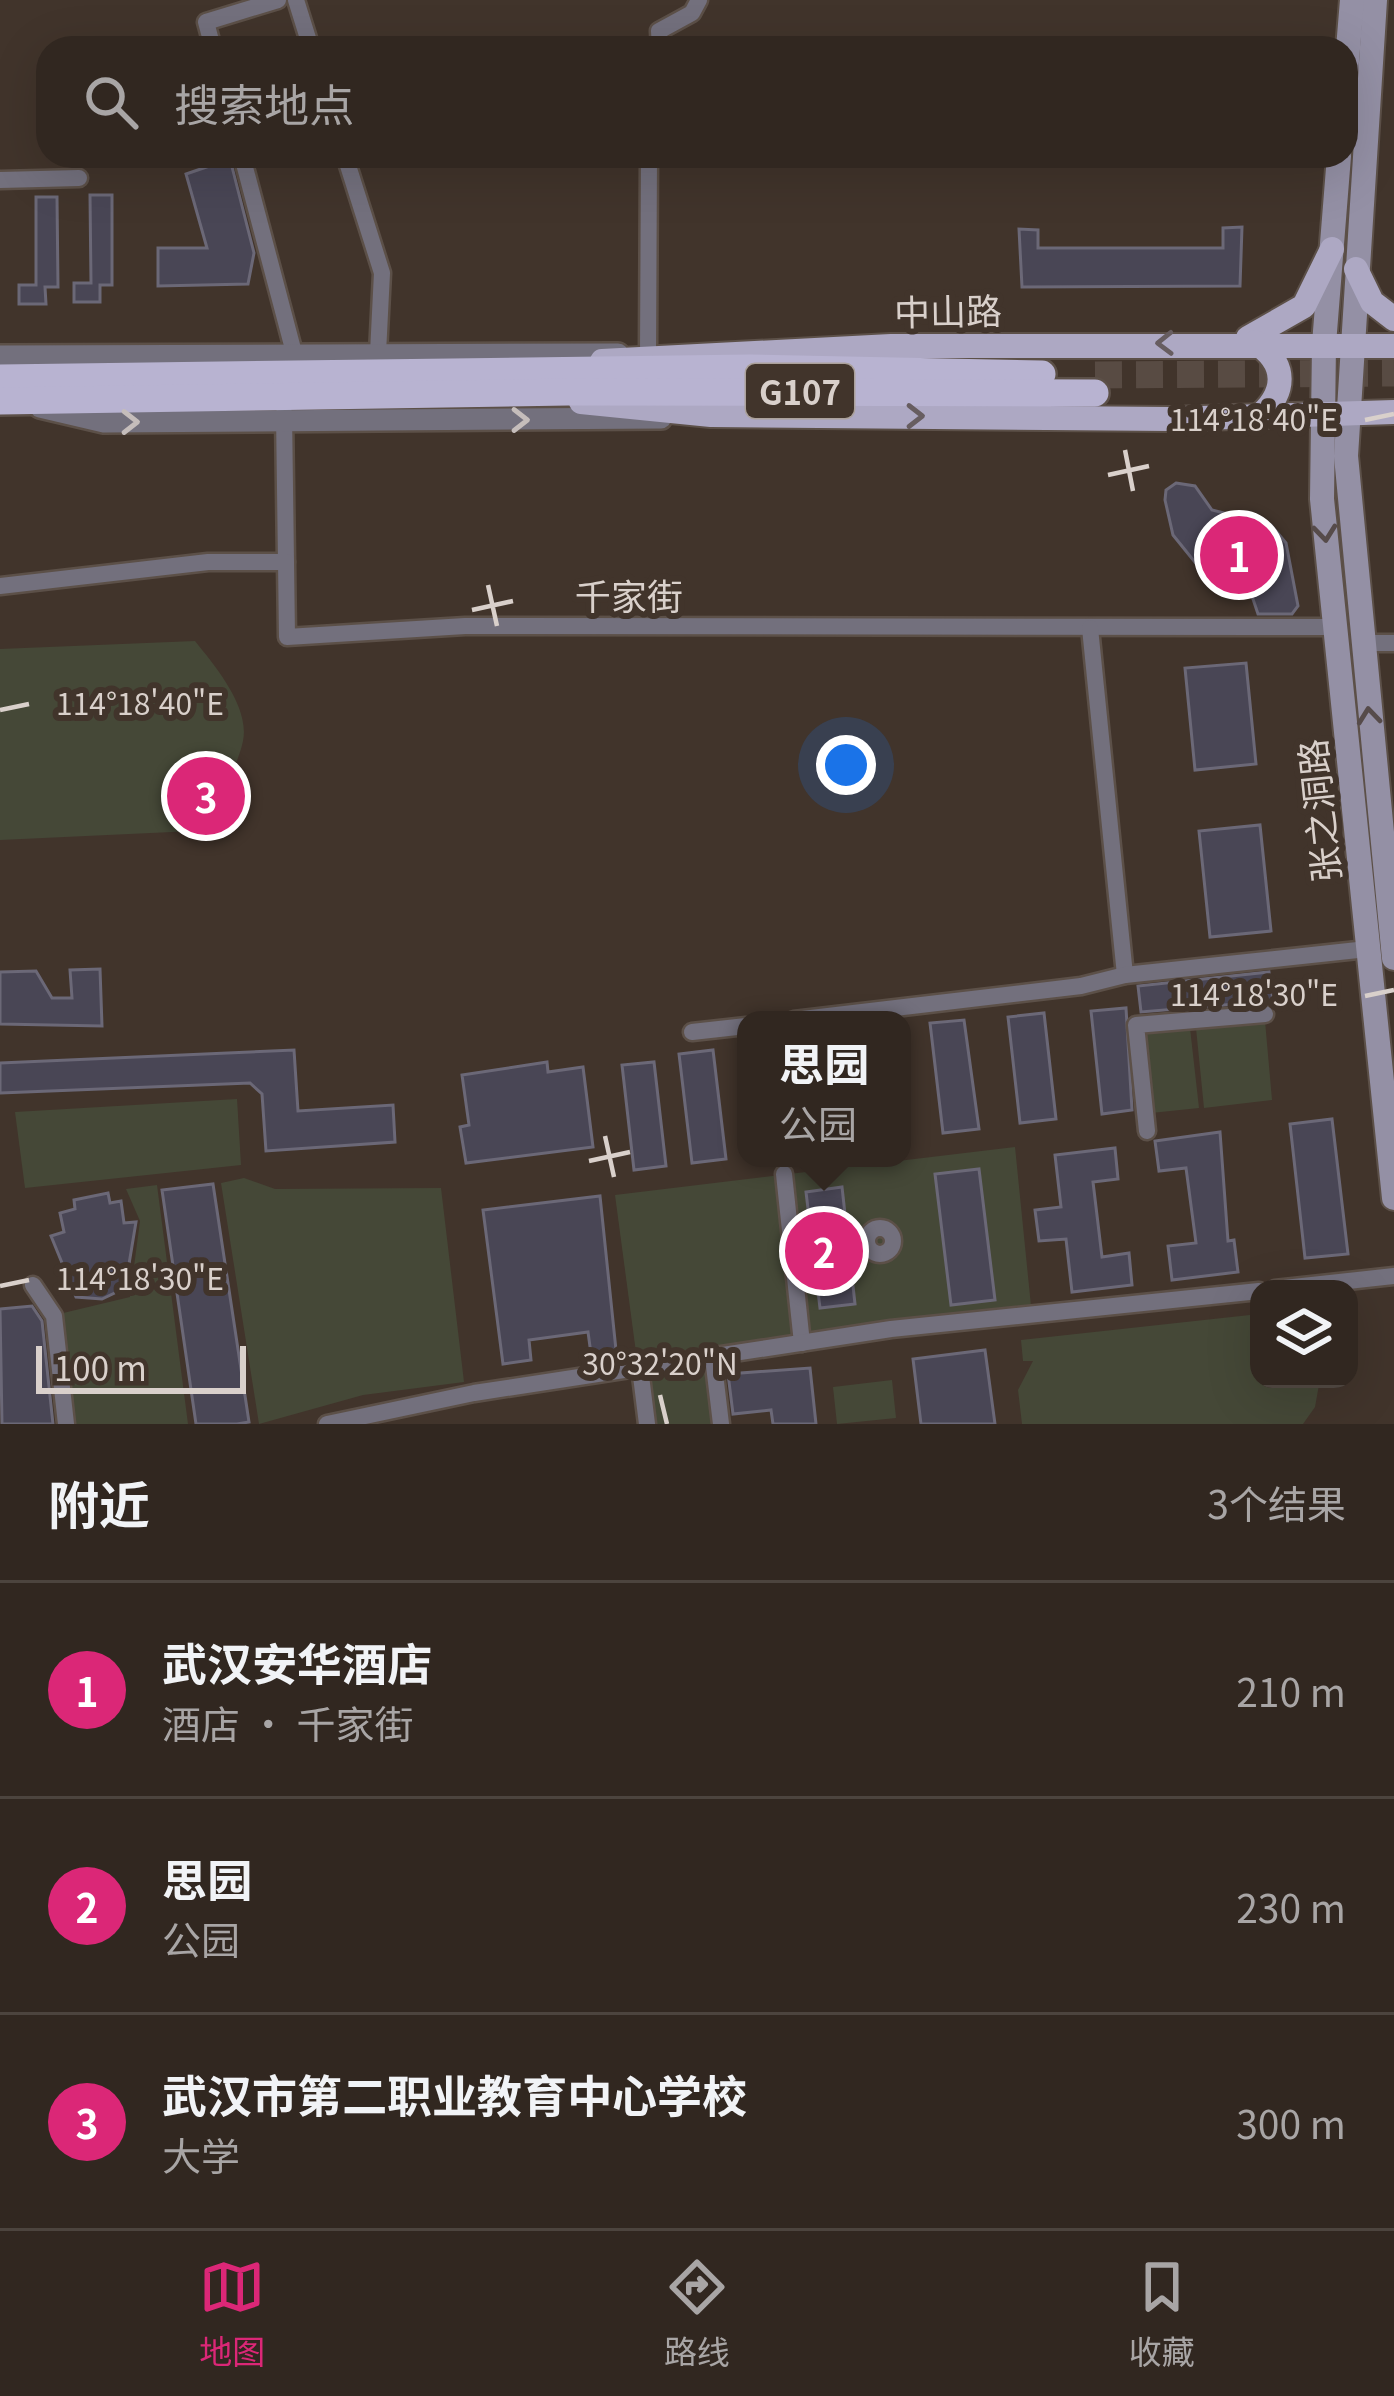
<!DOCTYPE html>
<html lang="zh">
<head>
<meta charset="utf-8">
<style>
  :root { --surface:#312720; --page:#392f29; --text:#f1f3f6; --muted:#a8a5a5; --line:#4c443e; --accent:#db2777 }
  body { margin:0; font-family:Georgia,"Noto Sans SC",serif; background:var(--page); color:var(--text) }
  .controls { position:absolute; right:36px; bottom:36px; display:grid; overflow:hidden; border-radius:24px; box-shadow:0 12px 48px #0002 }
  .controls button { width:108px; height:108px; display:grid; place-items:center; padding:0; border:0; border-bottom:3px solid var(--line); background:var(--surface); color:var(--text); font:60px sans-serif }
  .scale { position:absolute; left:36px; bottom:30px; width:210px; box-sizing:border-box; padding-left:12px; border:6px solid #d9d0cb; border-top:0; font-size:33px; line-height:42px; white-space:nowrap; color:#d9d0cb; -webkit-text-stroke:9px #41342b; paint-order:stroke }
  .you { position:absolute; left:846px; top:765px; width:42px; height:42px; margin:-30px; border:9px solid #fff; border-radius:50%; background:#1a73e8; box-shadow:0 0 0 18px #1a73e833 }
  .badge { display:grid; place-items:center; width:78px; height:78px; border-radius:50%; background:var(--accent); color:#fff; font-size:39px; font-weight:700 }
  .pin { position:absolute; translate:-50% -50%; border:6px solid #fff; box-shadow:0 3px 12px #0006 }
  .popup { position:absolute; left:737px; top:1011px; width:174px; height:156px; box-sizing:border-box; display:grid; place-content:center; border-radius:24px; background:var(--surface); filter:drop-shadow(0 3px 9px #0005); font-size:39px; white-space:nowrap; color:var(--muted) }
  .popup b { font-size:45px; color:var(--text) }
  .popup::after { content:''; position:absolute; left:50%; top:100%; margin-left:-24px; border:24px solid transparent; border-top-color:var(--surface) }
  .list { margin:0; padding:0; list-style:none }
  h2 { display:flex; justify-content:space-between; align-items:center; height:156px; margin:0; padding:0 48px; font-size:51px }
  h2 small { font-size:39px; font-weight:400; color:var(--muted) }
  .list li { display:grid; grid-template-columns:78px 1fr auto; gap:36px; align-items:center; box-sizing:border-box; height:216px; padding:0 48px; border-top:3px solid var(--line) }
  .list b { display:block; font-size:45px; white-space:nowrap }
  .list p { margin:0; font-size:39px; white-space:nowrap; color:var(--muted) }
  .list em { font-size:39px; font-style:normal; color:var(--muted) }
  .icon { flex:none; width:66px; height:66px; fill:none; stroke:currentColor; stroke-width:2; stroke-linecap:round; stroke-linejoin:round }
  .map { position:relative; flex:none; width:1394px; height:1424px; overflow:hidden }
  .search { position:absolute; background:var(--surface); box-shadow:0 12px 48px #0002; left:36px; right:36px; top:36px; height:132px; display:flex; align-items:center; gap:30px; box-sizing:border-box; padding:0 42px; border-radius:36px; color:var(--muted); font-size:45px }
  .sheet { height:804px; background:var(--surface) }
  nav { display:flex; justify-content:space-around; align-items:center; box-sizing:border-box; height:168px; border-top:3px solid var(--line); background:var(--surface); font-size:33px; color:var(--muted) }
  nav a { display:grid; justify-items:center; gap:6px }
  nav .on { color:var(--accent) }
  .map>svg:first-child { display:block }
  .green { fill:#454837 }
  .building { fill:#494655; stroke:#6b6877; stroke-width:3 }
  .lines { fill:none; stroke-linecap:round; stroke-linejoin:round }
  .trunk-tunnel { stroke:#584b43; stroke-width:27; stroke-dasharray:27 14; stroke-linecap:butt }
  .minor-casing { stroke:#5c5048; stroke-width:21 }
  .tertiary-casing { stroke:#5c5048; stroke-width:26 }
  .secondary-casing { stroke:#5c5048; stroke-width:28 }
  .primary-casing { stroke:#5c5048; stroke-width:28 }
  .trunk-casing { stroke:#5c5048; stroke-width:32 }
  .minor { stroke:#73707d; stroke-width:16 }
  .tertiary { stroke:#73707d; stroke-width:21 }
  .secondary { stroke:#9490a5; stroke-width:24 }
  .primary { stroke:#ada8c3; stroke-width:24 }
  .trunk { stroke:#b8b3d1; stroke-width:27 }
  .oneway { stroke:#675d60 }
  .oneway2 { stroke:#c5bdbb }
  .oneway3 { stroke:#564b4a }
  .ticks { fill:none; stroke:#d9d0cb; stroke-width:4.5 }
  .labels { text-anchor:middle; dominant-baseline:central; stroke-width:12; stroke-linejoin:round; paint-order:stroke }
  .shield { fill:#41342b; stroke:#aba19b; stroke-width:3 }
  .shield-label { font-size:33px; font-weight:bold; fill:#d9d0cb }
  .street-label { font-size:36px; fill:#d9d0cb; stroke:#41342b }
  .ticks-label { font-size:30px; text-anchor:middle; fill:#d9d0cb; stroke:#41342b; stroke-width:12; stroke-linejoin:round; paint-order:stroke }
</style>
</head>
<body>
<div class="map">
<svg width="1394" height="1424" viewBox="0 0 1394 1424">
  <rect width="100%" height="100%" fill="#41342b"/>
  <g class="green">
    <path d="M 195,641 C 215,666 250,707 243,741 C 235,777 217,788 215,830 L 0,840 L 0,649 Z"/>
    <path d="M 1265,1021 L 1272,1100 L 1204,1108 L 1196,1028 Z"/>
    <path d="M 1190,1028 L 1199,1108 L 1151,1113 L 1142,1032 Z"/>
    <path d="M 237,1099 L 241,1165 L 25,1188 L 15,1112 Z"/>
    <path d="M 1015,1147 L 1031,1306 L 637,1360 L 615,1195 Z"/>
    <path d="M 244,1178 L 275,1189 L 441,1188 L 464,1382 L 363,1395 L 259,1424 L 221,1183 Z"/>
    <path d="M 157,1185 L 188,1424 L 70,1424 L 59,1314 L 130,1297 L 140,1221 L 126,1189 Z"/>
    <path d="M 1259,1314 L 1259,1379 L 1320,1379 L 1315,1407 L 1303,1424 L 1022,1424 L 1018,1390 L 1033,1361 L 1023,1361 L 1021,1340 Z"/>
    <path d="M 711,1363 L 717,1424 L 650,1424 L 644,1372 Z"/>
    <path d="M 892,1380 L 896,1418 L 837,1424 L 833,1387 Z"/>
  </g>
  <g class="building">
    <path d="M 230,159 L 254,253 L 248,284 L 158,286 L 158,248 L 207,248 L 186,174 Z"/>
    <path d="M 90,195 L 112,195 L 112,285 L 100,285 L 100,302 L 74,302 L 74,283 L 91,283 Z"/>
    <path d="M 36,197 L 57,197 L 58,287 L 45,287 L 46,304 L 19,304 L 19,285 L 36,285 Z"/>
    <path d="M 1242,227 L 1240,286 L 1022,287 L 1019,229 L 1038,230 L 1038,248 L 1223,248 L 1223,228 Z"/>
    <path d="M 1176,483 L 1195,486 L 1212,510 L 1271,525 L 1286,543 L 1298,606 L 1292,614 L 1258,614 L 1250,590 L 1240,581 L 1198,566 L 1173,535 L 1165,500 L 1166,490 Z"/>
    <path d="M 1246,663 L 1256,764 L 1195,770 L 1185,668 Z"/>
    <path d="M 1260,825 L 1271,931 L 1210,937 L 1199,831 Z"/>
    <path d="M 100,969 L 102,1026 L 0,1024 L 0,972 L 36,971 L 52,998 L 72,998 L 70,970 Z"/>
    <path d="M 1269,972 L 1273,1001 L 1141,1012 L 1138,986 Z"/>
    <path d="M 1126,1008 L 1132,1110 L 1102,1114 L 1091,1011 Z"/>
    <path d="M 1044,1013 L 1056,1119 L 1020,1123 L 1008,1017 Z"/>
    <path d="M 964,1020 L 979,1129 L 943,1133 L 930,1023 Z"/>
    <path d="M 294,1050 L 298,1111 L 393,1105 L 395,1142 L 266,1151 L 262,1094 L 250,1083 L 0,1093 L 0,1063 Z"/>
    <path d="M 713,1050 L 726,1159 L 692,1163 L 679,1054 Z"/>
    <path d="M 547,1062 L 548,1072 L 583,1067 L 593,1147 L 466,1163 L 460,1127 L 469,1125 L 462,1075 Z"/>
    <path d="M 654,1062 L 666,1166 L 634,1170 L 622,1065 Z"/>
    <path d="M 1332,1119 L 1348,1254 L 1305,1258 L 1290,1124 Z"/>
    <path d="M 1220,1132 L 1228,1241 L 1234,1240 L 1238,1272 L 1172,1280 L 1168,1246 L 1196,1243 L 1186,1168 L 1159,1171 L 1155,1141 Z"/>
    <path d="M 1115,1148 L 1118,1179 L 1093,1182 L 1102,1257 L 1129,1253 L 1132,1285 L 1072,1292 L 1066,1239 L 1039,1241 L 1035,1210 L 1061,1207 L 1055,1155 Z"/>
    <path d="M 979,1169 L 995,1300 L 951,1305 L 935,1174 Z"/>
    <path d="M 213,1184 L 249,1422 L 237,1424 L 196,1424 L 162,1190 Z"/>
    <path d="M 842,1187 L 855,1304 L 820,1308 L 806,1192 Z"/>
    <path d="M 108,1193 L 110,1203 L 121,1201 L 124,1223 L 136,1222 L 125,1288 L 102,1299 L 76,1297 L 51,1236 L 64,1232 L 60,1213 L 75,1209 L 74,1200 Z"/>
    <path d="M 600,1196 L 616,1350 L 591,1354 L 588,1332 L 529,1340 L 531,1360 L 503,1364 L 483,1210 Z"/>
    <path d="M 32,1306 L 42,1321 L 53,1424 L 2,1424 L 0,1309 Z"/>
    <path d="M 985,1350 L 995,1424 L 921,1424 L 913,1359 Z"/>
    <path d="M 810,1368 L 816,1424 L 773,1424 L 771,1410 L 733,1414 L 728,1374 Z"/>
  </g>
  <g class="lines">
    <path class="trunk-tunnel" d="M 1095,375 L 1394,373"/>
    <defs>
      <g id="minor">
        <path d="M 296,0 L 311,48"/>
        <path d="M 213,48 L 206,22 L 278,0"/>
        <path d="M 660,48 L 659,31 L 692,13 L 699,0"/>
        <path d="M 242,156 L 297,364"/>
        <path d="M 345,156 L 382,273 L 378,353"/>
        <path d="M 0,180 L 79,178"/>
        <path d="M 648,354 L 649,156"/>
        <path d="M 284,413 L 286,562"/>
        <path d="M 0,586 L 208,562 L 286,562 L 287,637 L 465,626 L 1335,627"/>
        <path d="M 1090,628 L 1125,975"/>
        <path d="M 1361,643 L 1394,643"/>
        <path d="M 794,1020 L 1081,986 L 1125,975 L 1367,949"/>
        <path d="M 692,1032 L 746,1026"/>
        <path d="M 1147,1131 L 1136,1025 L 1265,1014"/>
        <path d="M 784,1174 L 802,1343"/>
        <circle cx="880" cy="1241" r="13"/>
        <path d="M 33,1285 L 54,1316 L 66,1424"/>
        <path d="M 1275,1289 L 1394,1276"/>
        <path d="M 713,1357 L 721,1424"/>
        <path d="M 640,1368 L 647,1424"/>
        <path d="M 327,1424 L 474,1393 L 891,1329 L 1259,1291"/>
      </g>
      <g id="tertiary">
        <path d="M 0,356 L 618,354"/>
        <path d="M 40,407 L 104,422 L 661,418"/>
      </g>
      <g id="secondary">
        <path d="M 1375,0 L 1346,456 L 1394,958"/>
        <path d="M 1346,73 L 1352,0"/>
        <path d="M 1339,156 L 1324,344 L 1322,499 L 1394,1198"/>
      </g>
      <g id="primary">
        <path d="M 1356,269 L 1372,302 L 1394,319"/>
        <path d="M 1248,338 L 1304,306 L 1332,249"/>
        <path d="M 1255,342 C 1288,364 1287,393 1257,418"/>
        <path d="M 602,361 L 891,346 L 1394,346"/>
        <path d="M 581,402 L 711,415 L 1170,419 L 1394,412"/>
      </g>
      <g id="trunk">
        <path d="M 0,378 L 750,368 L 1042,374"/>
        <path d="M 0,401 L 568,392 L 1095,393"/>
      </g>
    </defs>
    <use href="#minor" class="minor-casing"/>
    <use href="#tertiary" class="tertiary-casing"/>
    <use href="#secondary" class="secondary-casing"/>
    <use href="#primary" class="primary-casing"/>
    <use href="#trunk" class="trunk-casing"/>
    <use href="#minor" class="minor"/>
    <use href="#tertiary" class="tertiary"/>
    <use href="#secondary" class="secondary"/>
    <use href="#primary" class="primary"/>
    <use href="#trunk" class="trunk"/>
  </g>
  <defs><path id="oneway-chevron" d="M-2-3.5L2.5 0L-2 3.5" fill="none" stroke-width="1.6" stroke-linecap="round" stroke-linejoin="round" transform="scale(3)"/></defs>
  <g class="oneway">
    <use href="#oneway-chevron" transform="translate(1165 343) rotate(179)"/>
    <use href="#oneway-chevron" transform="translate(915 416)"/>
  </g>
  <g class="oneway2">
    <use href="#oneway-chevron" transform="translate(520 420)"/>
    <use href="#oneway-chevron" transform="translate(130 422)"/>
  </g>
  <g class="oneway3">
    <use href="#oneway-chevron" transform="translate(1325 533) rotate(84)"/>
    <use href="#oneway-chevron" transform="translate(1369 716) rotate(-96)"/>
  </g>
  <path class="ticks" d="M 1365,420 L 1394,414M 1125,450 L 1133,491M 1108,475 L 1149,466M 488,585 L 497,626M 472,610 L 513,601M 0,710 L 29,704M 1365,996 L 1394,990M 605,1136 L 614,1177M 589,1161 L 630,1152M 0,1286 L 29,1280M 660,1395 L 667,1424"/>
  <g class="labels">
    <rect class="shield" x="746" y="364" width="108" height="54" rx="9"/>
    <g class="shield-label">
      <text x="800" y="391">G107</text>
    </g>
    <g class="street-label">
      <text transform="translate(948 309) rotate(-1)">中山路</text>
      <text x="629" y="594">千家街</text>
      <text transform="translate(1317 811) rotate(-96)">张之洞路</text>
    </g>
  </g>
  <g class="ticks-label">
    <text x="1254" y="431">114°18'40"E</text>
    <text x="140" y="715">114°18'40"E</text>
    <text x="1254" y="1006">114°18'30"E</text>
    <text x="140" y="1290">114°18'30"E</text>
    <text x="660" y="1375">30°32'20"N</text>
  </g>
</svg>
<div class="controls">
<button><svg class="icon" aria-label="layers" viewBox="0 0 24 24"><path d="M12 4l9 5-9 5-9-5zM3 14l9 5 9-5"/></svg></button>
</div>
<div class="scale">100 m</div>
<div class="you"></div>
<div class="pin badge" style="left:1239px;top:555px">1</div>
<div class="pin badge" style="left:824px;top:1251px">2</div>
<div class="popup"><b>思园</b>公园</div>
<div class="pin badge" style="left:206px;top:796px">3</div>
<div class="search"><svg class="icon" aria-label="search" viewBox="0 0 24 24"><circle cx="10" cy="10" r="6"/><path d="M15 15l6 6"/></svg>搜索地点</div>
</div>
<section class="sheet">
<h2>附近<small>3个结果</small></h2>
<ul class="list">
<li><span class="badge">1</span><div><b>武汉安华酒店</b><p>酒店 · 千家街</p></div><em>210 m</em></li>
<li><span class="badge">2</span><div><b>思园</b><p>公园</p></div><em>230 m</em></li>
<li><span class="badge">3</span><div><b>武汉市第二职业教育中心学校</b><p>大学</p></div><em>300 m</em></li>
</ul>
</section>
<nav>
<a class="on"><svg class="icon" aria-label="map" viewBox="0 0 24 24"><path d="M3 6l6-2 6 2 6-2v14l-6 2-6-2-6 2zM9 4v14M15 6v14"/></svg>地图</a>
<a><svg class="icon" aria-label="directions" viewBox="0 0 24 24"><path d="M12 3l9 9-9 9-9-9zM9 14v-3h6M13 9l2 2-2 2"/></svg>路线</a>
<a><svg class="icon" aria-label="saved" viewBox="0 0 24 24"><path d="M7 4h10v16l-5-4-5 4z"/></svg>收藏</a>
</nav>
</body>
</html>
